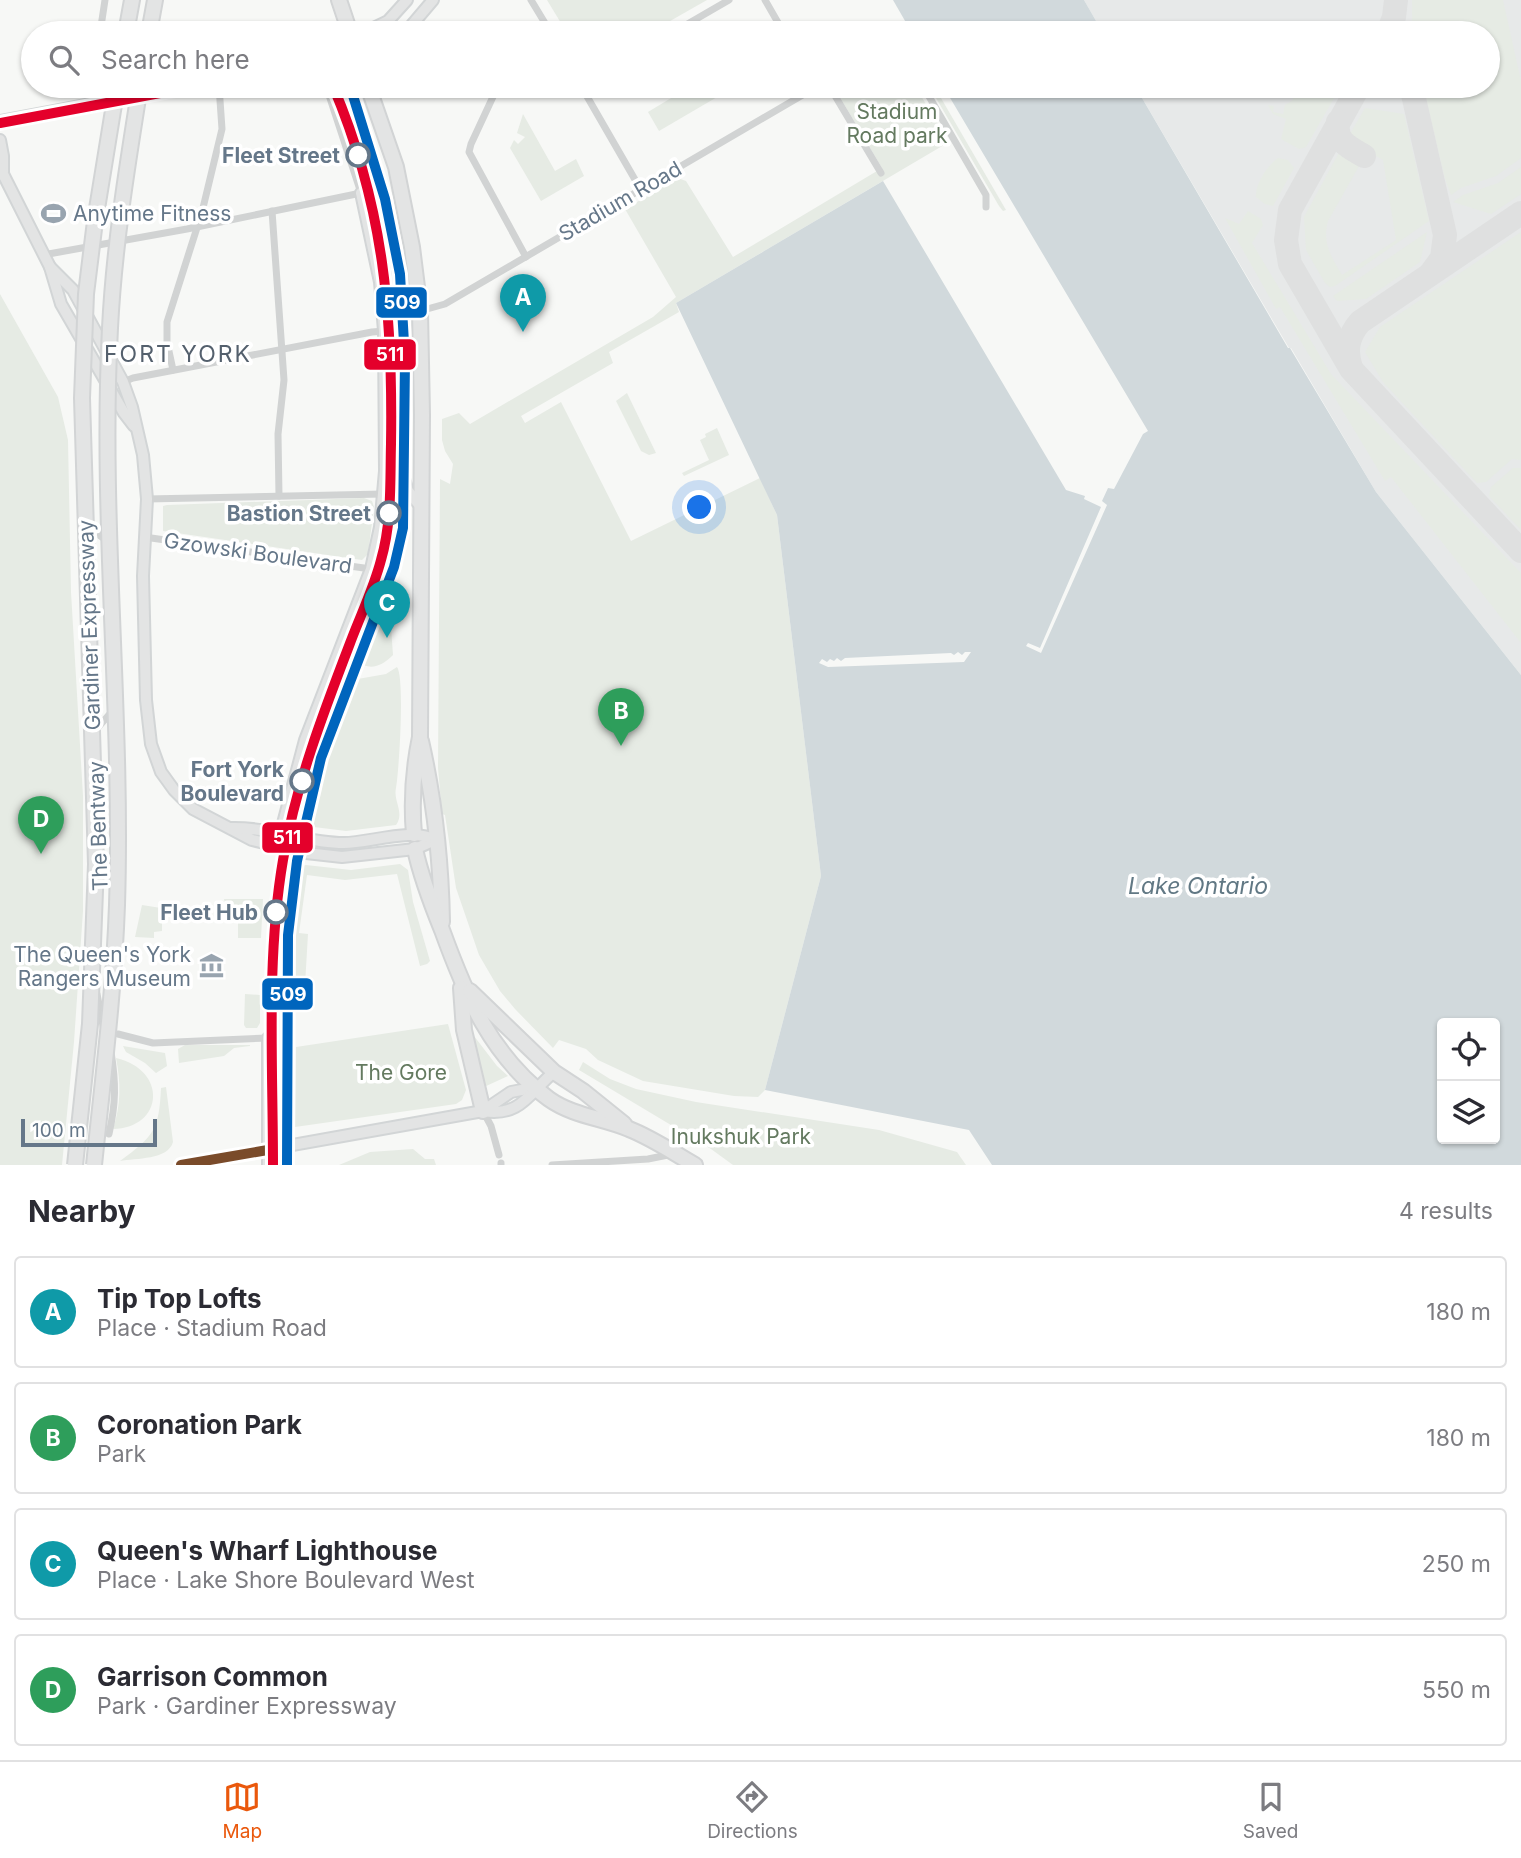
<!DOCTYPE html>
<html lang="en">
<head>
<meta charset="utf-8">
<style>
  :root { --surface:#fff; --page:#f7f7f7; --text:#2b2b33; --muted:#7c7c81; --line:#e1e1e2; --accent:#ea580c }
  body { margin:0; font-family:Inter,sans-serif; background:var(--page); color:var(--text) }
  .controls { position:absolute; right:21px; bottom:21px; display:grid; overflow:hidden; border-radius:7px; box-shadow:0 2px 5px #0004 }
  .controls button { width:63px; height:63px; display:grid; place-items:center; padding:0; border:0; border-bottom:2px solid var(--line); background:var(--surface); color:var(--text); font:35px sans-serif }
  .scale { position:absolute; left:21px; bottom:18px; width:136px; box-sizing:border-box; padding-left:7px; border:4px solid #657789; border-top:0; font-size:19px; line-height:24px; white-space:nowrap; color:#657789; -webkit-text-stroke:5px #fff; paint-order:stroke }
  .you { position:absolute; left:700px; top:508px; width:24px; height:24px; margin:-18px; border:5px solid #fff; border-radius:50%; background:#1a73e8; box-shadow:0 0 0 10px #1a73e833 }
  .badge { display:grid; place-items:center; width:46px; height:46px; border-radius:50%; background:var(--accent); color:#fff; font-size:23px; font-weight:700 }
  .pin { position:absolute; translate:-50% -58px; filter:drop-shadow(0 2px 4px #0008) }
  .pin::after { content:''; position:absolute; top:37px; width:24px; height:21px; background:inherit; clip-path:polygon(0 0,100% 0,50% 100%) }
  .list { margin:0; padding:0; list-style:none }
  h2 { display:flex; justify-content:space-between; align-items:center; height:91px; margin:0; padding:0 28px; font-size:30px }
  h2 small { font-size:23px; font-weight:400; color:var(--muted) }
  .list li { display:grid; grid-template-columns:46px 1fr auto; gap:21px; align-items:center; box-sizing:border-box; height:112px; margin:0 14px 14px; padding:0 14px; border:2px solid var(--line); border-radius:7px }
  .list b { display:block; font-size:26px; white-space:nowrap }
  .list p { margin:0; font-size:23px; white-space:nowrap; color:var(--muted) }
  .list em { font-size:23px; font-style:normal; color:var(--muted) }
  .icon { flex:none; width:38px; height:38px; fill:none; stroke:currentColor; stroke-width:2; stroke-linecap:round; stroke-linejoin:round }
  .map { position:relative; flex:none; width:1521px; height:1165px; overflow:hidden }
  .search { position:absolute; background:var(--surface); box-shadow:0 2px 5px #0004; left:21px; right:21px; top:21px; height:77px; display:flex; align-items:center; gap:18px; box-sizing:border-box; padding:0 24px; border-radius:38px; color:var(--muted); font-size:26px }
  .sheet { height:595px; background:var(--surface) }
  nav { display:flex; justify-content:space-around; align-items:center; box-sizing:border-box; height:98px; border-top:2px solid var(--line); background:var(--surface); font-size:19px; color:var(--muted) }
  nav a { display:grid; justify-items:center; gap:4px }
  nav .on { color:var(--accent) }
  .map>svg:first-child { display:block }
  .built { fill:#e7e9e9 }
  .green { fill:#e6ebe4 }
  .water { fill:#d1d9dc; fill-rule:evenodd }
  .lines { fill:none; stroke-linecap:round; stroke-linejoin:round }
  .taxiway { stroke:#dfe0e0; stroke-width:24 }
  .secondary-casing { stroke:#d2d5d6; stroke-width:14 }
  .highway-casing { stroke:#d2d4d5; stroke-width:18 }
  .street { stroke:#d1d3d3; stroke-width:7 }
  .secondary { stroke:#e3e4e4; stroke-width:10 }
  .highway { stroke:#e3e4e4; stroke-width:14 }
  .highway-bridge-casing { stroke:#d2d4d5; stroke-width:18; stroke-linecap:butt }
  .highway-bridge { stroke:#e3e4e4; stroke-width:14 }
  .bus-1-casing { stroke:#fff; stroke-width:16 }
  .bus-1 { stroke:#7a4b2a; stroke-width:10 }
  .tram-1-casing { stroke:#fff; stroke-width:16 }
  .tram-2-casing { stroke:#fff; stroke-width:16 }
  .tram-1 { stroke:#e4002b; stroke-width:10 }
  .tram-2 { stroke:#0065bd; stroke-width:10 }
  .stop-dot { fill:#fff; stroke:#657789; stroke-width:3.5 }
  .labels { text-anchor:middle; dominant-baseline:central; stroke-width:7; stroke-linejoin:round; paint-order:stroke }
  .park-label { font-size:21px; fill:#647a60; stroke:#fff }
  .stop-label { font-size:21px; font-weight:bold; fill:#657789; stroke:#fff; text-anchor:end }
  .street-label { font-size:21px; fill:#657789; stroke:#fff }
  .poi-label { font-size:21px; fill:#657789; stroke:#fff; text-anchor:start }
  .neighbourhood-label { font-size:23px; letter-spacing:2px; fill:#54606d; stroke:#fff }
  .water-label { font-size:23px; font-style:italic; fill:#617884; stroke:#fff }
  .line-badge { stroke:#fff; stroke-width:2.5 }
  .badge-label { font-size:19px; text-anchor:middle; font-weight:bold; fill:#fff }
</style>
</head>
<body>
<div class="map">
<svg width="1521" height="1165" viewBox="0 0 1521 1165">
  <rect width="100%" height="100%" fill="#f7f8f6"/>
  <path class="built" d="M 1084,0 L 1521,0 L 1521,675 L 1376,492 L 1291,348 L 1289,348 L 1135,86 L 1488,86 L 1488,33 L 1103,33 Z"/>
  <g class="green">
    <path d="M 547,0 L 707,0 L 649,33 L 567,33 Z"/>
    <path d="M 1412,0 L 1503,0 L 1521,81 L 1521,158 L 1496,176 L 1461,188 L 1451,195 L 1445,179 L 1423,86 L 1488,86 L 1488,33 L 1412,33 Z"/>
    <path d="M 691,86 L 736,86 L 659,131 L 648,112 Z"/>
    <path d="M 836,86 L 915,86 L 949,142 L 676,303 L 679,312 L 609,352 L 613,363 L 521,416 L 525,423 L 561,402 L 631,541 L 760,478 L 777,515 L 821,876 L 765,1090 L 758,1097 L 734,1096 L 643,1081 L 598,1060 L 586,1049 L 559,1040 L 553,1048 L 515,1009 L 500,991 L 479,955 L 456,888 L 445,815 L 442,814 L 438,768 L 440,479 L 450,484 L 453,464 L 445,451 L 442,440 L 442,419 L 459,413 L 470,424 L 653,317 L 676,297 L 625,209 L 678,178 L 686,181 L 733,257 L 882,168 L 838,94 Z"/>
    <path d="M 929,86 L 934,86 L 1006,210 L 1003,211 L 999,206 Z"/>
    <path d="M 1297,86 L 1337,86 L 1337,93 L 1306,147 L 1299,149 L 1281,139 L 1286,119 L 1273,114 L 1268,105 L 1274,106 L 1273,112 L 1283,114 L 1285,105 L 1293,100 Z"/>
    <path d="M 1365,108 L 1404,114 L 1429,221 L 1335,286 L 1330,287 L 1325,283 L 1306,250 L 1304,217 L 1341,149 L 1356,158 L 1359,166 L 1328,221 C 1322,242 1331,257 1342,275 L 1396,240 L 1383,160 L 1352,143 L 1350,134 Z"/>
    <path d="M 523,114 L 555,171 L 576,159 L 584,176 L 541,201 L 510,148 L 514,140 L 518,144 L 525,137 L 517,133 Z"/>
    <path d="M 1278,158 L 1288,160 L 1294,168 L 1273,206 L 1265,204 L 1256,197 C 1255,184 1267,166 1278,158 Z"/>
    <path d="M 1521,167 L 1521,194 L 1491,214 L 1453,202 L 1463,195 L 1498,183 Z"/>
    <path d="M 1248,211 L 1261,219 L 1263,225 L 1252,243 L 1331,374 L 1521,573 L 1521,643 L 1391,477 L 1385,481 L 1280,307 L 1276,309 L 1225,218 L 1239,224 Z"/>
    <path d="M 1427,232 L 1420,262 L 1366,299 L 1337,301 L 1333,296 Z"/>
    <path d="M 1521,232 L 1521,460 L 1512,459 L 1486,482 L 1477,483 L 1383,382 L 1365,352 L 1380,327 Z"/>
    <path d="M 0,294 L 58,397 L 68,440 L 71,592 L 83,796 L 83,911 L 74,1042 L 62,1165 L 0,1165 Z"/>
    <path d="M 627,393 L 656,453 L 649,455 L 641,451 L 616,401 Z"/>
    <path d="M 717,428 L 729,455 L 684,476 L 682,473 L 709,460 L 700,440 L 706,437 L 705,434 Z"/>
    <path d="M 1513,468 L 1521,468 L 1521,530 L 1489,496 L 1491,487 Z"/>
    <path d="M 364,498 L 372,501 L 374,507 L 368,554 L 362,560 L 163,531 L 163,506 L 167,505 Z"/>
    <path d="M 372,619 L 385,622 L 391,627 L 393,655 C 382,666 371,671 357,662 Z"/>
    <path d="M 397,667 C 405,678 399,771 396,788 C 393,801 405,813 396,825 L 346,831 L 306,826 L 306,820 L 302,819 L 307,797 L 309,797 L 313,778 L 336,731 L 352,680 L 386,674 Z"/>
    <path d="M 400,864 L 408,870 L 413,902 L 430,961 L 427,964 L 420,966 L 397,874 L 345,880 L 307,875 L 299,933 L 308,934 L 305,985 L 299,994 L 292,996 L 289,994 L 290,945 L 302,866 L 306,865 L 351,870 Z"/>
    <path d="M 224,899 L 263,899 L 261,938 L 238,938 L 238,911 L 227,910 Z"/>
    <path d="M 142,905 L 161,908 L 162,911 L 162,931 L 154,932 L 154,938 L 135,937 Z"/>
    <path d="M 245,994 L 260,995 L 260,1023 L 257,1028 L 246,1028 L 244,1025 Z"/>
    <path d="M 448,1024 L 466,1090 L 462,1100 L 456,1104 L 295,1127 L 296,1047 Z"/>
    <path d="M 474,1036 L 497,1066 L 508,1076 L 484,1087 Z"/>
    <path d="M 185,1045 L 250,1045 L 250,1046 L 234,1048 L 224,1056 L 179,1063 L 178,1049 Z"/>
    <path d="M 123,1046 L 165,1053 L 167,1066 L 156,1073 L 145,1063 L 126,1052 Z"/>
    <path d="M 116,1058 C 168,1070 164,1128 113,1129 C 121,1105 121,1083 116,1058 Z"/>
    <path d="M 583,1062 L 610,1079 L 636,1089 L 696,1102 L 879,1130 L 957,1152 L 966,1165 L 733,1165 L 711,1149 L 579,1070 Z"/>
    <path d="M 166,1087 L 173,1142 C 168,1160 136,1158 120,1161 C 154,1136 159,1130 161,1088 Z"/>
    <path d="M 413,1149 L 425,1159 L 434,1159 L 436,1165 L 339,1165 L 370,1152 Z"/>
  </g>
  <g class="water">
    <path d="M 893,0 L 1084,0 L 1103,33 L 912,33 Z"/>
    <path d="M 943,86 L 1135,86 L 1288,348 L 1290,348 L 1376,492 L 1521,675 L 1521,1165 L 992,1165 L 969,1130 L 765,1090 L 821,876 L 777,515 L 676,303 L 883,181 L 1066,490 L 1085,496 L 1084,499 L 1101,507 L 1040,648 L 1028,643 L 1026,646 L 1041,653 L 1107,505 L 1102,501 L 1108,488 L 1114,489 L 1143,434 L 1148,431 ZM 958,652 L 962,655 L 965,652 L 971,652 L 964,662 L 828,667 L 819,663 L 822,659 L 827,662 L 830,659 L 834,661 L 837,658 L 841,661 L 845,658 L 951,653 L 954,655 ZM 1442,1023 L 1495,1023 L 1495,1139 L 1442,1139 Z"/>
  </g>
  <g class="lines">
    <g class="taxiway">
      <path d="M 1388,33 L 1394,17 L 1396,0"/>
      <path d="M 1359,86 L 1290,210 L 1286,240 L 1290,264 L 1351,369 L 1521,551"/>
      <path d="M 1409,86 L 1412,90 L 1445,235 L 1442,258 L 1431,273"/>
      <path d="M 1338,122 C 1335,142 1349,147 1364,156"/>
      <path d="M 1351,368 C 1345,350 1348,336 1360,322 L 1521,213"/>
    </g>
    <defs>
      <g id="secondary">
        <path d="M 363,33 L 388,21 L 407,0"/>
        <path d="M 405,33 L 433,0"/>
        <path d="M 346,86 C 369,156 388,220 397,294 C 404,352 401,412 401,470 L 408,491 L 421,507"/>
        <path d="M 0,121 L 187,86"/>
        <path d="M 0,140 L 3,156 L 3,172"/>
        <path d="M 0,168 L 50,267 L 61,304 L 124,413 L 134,426"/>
        <path d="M 50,267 L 73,290 L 123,382 L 132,407 L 143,455 L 147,499 L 143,576 L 146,700 L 151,744 L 161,772 L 174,790 L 193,809 L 252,840 L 306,853 L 342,857 L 415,849 L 435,840"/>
        <path d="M 231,828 C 270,827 306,843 344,843 C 369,843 414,827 435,840"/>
        <path d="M 277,846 L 305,740 L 371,569 L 380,527 L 385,471 L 384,331 L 380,282 L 361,193"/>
        <path d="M 283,1000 L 285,1165"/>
        <path d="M 268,1038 L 268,1165"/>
        <path d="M 483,1111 L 511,1092 L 537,1087"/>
        <path d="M 181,1165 L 483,1111 C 521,1117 528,1094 554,1072"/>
      </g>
      <g id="highway">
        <path d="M 339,0 L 350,33"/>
        <path d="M 126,33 L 132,0"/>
        <path d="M 149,33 L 155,0"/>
        <path d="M 368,86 L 396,167 L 412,247 L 420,311 L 422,415 L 420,737 C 413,771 411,800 414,834"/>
        <path d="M 421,741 C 434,798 441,863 442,922"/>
        <path d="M 415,849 C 421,877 431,903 442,930 C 466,996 491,1056 549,1099 C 573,1116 603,1118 629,1129 C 652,1138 674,1153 695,1165"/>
        <path d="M 461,988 L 464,1030 L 483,1111"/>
        <path d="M 470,991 L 554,1072 L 583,1091 L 624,1124"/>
      </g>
    </defs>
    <use href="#secondary" class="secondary-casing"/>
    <use href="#highway" class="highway-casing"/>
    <g class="street">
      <path d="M 531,0 L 551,33"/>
      <path d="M 765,0 L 784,33"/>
      <path d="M 100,33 L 105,0"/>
      <path d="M 534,33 L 546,26"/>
      <path d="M 672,33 L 729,0"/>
      <path d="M 101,86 L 104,102"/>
      <path d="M 498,86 L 471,144 L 469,152 L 526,257"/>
      <path d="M 581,86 L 641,190"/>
      <path d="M 923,86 L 986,195 L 986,207"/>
      <path d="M 834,94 L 881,173"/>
      <path d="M 272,211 L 284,380 L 278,434 L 279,496"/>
      <path d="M 43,255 L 187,229 L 361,193 L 326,86"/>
      <path d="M 420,311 L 445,304 L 818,86"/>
      <path d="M 173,370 L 167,342 L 167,322 L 202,212 L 222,129 L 219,86"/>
      <path d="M 123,382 L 133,378 L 372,332 L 384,331"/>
      <path d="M 147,499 L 383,494"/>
      <path d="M 89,518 L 96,533 L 110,543"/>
      <path d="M 144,537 L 371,569"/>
      <path d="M 95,731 L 114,709"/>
      <path d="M 97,994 L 104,1031"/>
      <path d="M 118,1034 L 153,1043 L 268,1038"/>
      <path d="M 483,1111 L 491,1126 L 499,1155"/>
      <path d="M 109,1134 C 116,1103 116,1083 111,1052"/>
      <path d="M 501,1163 L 501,1165"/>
      <path d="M 552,1165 L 648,1159 L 673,1154"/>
    </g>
    <use href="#secondary" class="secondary"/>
    <use href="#highway" class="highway"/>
    <defs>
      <g id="highway-bridge">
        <path d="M 75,1165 L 90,1024 L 96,864 L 82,398 L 86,294 L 95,221 L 117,86"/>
        <path d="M 94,1165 C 103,1078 114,992 117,905 C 123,713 100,520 110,328 C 114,247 127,167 140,86"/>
      </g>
    </defs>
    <use href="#highway-bridge" class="highway-bridge-casing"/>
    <use href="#highway-bridge" class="highway-bridge"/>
    <defs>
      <path id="bus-1" d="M 181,1165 L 285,1147 L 285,1165"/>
    </defs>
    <use href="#bus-1" class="bus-1-casing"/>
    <use href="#bus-1" class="bus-1"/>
    <defs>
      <g id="tram-1">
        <path d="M 0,123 L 176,90 L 213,86"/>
        <path d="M 273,1165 C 273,1065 266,959 283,860 C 296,783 324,711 352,638 C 362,612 374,587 381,560 C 392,522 390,483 391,444 C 393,315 384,206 333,86"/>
      </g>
      <path id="tram-2" d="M 287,1165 L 288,935 L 297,861 L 321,758 L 394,567 L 403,528 L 405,360 L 400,274 L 385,199 L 350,86"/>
    </defs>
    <use href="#tram-1" class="tram-1-casing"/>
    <use href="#tram-2" class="tram-2-casing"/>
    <use href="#tram-1" class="tram-1"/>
    <use href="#tram-2" class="tram-2"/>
  </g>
  <defs>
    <symbol id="stadium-bare" viewBox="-9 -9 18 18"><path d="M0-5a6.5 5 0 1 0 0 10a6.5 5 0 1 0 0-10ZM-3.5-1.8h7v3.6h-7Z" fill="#98a4af" stroke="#fff" stroke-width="2.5" paint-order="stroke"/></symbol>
    <symbol id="museum-bare" viewBox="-9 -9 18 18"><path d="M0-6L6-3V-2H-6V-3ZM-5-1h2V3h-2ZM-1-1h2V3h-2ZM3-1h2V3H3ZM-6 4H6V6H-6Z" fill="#98a4af" stroke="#fff" stroke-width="2.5" paint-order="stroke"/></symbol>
  </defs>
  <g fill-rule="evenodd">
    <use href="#stadium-bare" x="36" y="196" width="35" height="35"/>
    <use href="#museum-bare" x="194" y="948" width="35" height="35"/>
  </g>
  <g class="stop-dot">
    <circle cx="358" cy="155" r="11"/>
    <circle cx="389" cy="513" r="11"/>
    <circle cx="302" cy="781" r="11"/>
    <circle cx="276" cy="912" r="11"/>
  </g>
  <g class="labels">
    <g class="park-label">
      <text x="897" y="111">Stadium<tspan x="897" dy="24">Road park</tspan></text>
      <text x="401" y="1072">The Gore</text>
      <text x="741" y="1136">Inukshuk Park</text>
    </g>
    <g class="stop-label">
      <text x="340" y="155">Fleet Street</text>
      <text x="371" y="513">Bastion Street</text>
      <text x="284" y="769">Fort York<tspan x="284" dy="24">Boulevard</tspan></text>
      <text x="258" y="912">Fleet Hub</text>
    </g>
    <g class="street-label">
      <text transform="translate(620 201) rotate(-30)">Stadium Road</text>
      <text transform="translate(258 553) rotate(8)">Gzowski Boulevard</text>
      <text transform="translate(89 625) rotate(-92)">Gardiner Expressway</text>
      <text transform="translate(98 826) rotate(-92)">The Bentway</text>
    </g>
    <g class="poi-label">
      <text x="73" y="213">Anytime Fitness</text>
      <text x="191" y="954" text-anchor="end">The Queen's York<tspan x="191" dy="24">Rangers Museum</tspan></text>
    </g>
    <g class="neighbourhood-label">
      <text x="178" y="354">FORT YORK</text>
    </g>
    <g class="water-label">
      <text x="1198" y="886">Lake Ontario</text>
    </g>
  </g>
  <g class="line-badge">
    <rect x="375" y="286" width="53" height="33" rx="7" fill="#0065bd"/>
    <rect x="363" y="338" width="54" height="33" rx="7" fill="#e4002b"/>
    <rect x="261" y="821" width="53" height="33" rx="7" fill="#e4002b"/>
    <rect x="261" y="977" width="53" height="34" rx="7" fill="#0065bd"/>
  </g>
  <g class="badge-label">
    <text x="402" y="309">509</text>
    <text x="390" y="361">511</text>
    <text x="287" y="844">511</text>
    <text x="288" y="1001">509</text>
  </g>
</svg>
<div class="controls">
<button><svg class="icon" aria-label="locate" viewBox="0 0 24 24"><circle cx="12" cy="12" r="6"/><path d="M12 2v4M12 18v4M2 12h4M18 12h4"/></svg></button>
<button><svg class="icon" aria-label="layers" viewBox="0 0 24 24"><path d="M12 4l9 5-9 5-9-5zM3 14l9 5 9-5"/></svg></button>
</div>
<div class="scale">100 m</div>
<div class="you"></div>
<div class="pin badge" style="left:523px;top:332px;background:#0f9aa8">A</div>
<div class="pin badge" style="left:621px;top:746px;background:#2e9e5b">B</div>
<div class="pin badge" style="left:387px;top:638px;background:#0f9aa8">C</div>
<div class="pin badge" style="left:41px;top:854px;background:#2e9e5b">D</div>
<div class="search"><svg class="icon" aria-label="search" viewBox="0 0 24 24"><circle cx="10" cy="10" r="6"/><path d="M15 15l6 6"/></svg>Search here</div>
</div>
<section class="sheet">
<h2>Nearby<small>4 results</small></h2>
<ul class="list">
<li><span class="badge" style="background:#0f9aa8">A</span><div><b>Tip Top Lofts</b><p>Place · Stadium Road</p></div><em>180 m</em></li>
<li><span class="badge" style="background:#2e9e5b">B</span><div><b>Coronation Park</b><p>Park</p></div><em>180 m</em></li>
<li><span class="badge" style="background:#0f9aa8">C</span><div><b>Queen's Wharf Lighthouse</b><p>Place · Lake Shore Boulevard West</p></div><em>250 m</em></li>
<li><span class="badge" style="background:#2e9e5b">D</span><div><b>Garrison Common</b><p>Park · Gardiner Expressway</p></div><em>550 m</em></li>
</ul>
</section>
<nav>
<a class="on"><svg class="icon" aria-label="map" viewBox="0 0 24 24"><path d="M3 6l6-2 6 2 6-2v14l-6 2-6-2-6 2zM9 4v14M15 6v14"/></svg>Map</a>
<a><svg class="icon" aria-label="directions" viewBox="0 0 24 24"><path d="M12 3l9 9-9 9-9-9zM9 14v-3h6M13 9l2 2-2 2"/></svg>Directions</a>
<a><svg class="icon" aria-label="saved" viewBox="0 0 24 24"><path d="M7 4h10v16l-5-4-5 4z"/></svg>Saved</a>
</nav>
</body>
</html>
